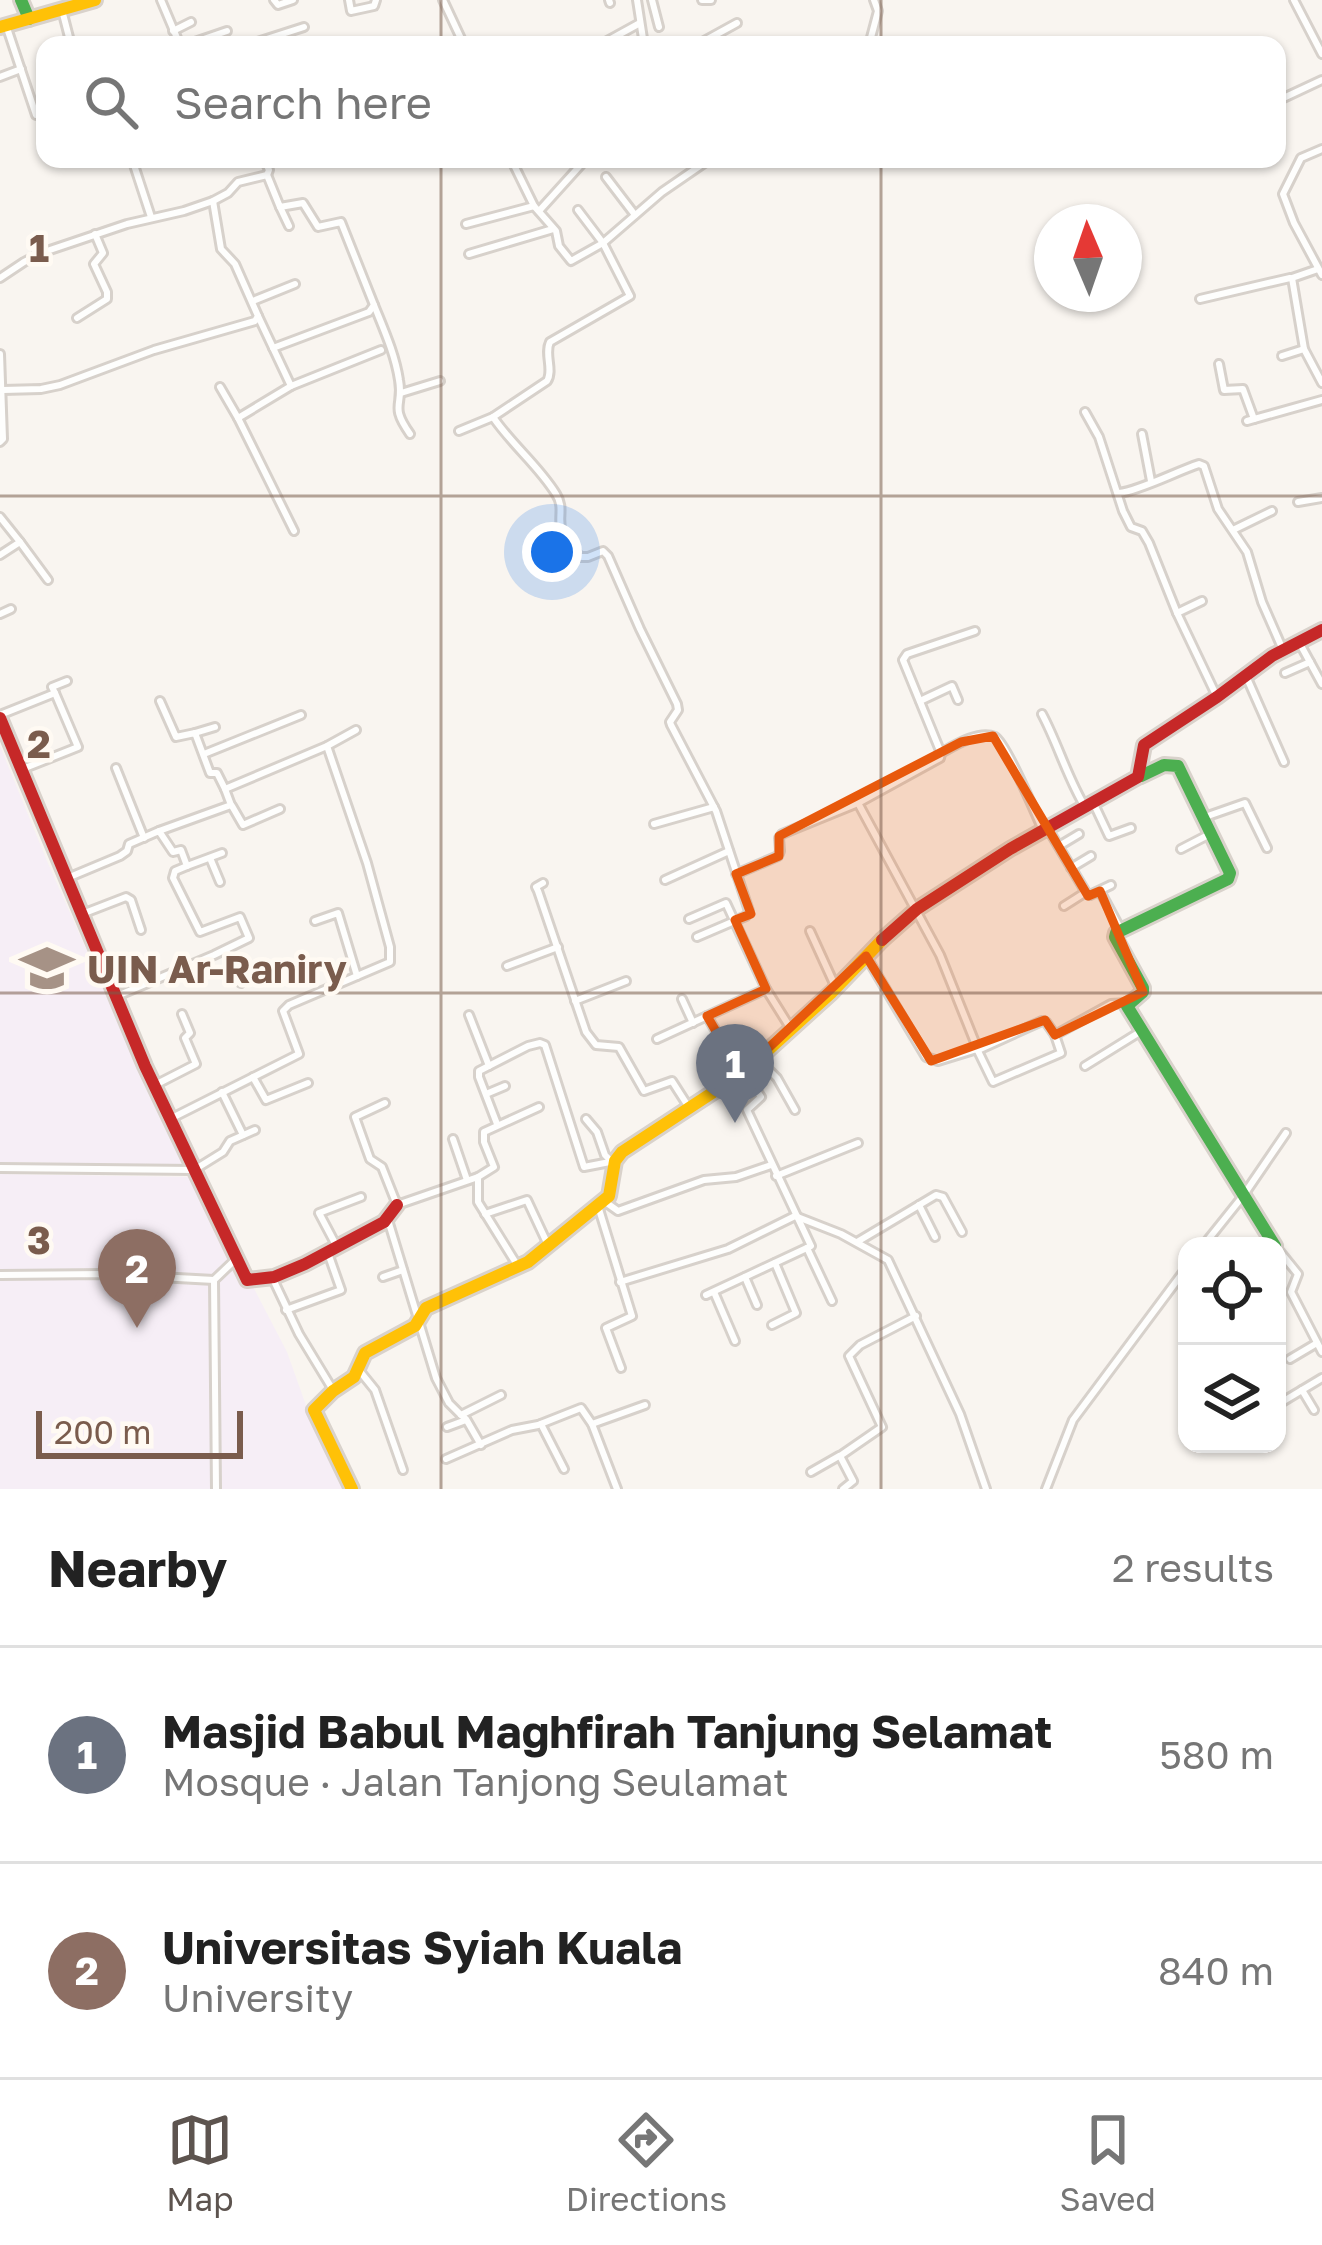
<!DOCTYPE html>
<html lang="en">
<head>
<meta charset="utf-8">
<style>
  :root { --surface:#fff; --page:#f2f2f2; --text:#222; --muted:#767676; --line:#e0e0e0; --accent:#5d544f }
  body { margin:0; font-family:"Golos Text",sans-serif; background:var(--page); color:var(--text) }
  .controls { position:absolute; right:36px; bottom:36px; display:grid; overflow:hidden; border-radius:24px; box-shadow:0 3px 9px #0004 }
  .controls button { width:108px; height:108px; display:grid; place-items:center; padding:0; border:0; border-bottom:3px solid var(--line); background:var(--surface); color:var(--text); font:60px sans-serif }
  .compass { position:absolute; left:1034px; top:204px; width:108px; height:108px; border-radius:50%; background:var(--surface); box-shadow:0 3px 9px #0004; rotate:358deg }
  .scale { position:absolute; left:36px; bottom:30px; width:207px; box-sizing:border-box; padding-left:12px; border:6px solid #7a5c4d; border-top:0; font-size:33px; line-height:42px; white-space:nowrap; color:#7a5c4d; -webkit-text-stroke:9px #fffaf3; paint-order:stroke }
  .you { position:absolute; left:552px; top:552px; width:42px; height:42px; margin:-30px; border:9px solid #fff; border-radius:50%; background:#1a73e8; box-shadow:0 0 0 18px #1a73e833 }
  .badge { display:grid; place-items:center; width:78px; height:78px; border-radius:50%; background:var(--accent); color:#fff; font-size:39px; font-weight:700 }
  .pin { position:absolute; translate:-50% -99px; filter:drop-shadow(0 3px 6px #0008) }
  .pin::after { content:''; position:absolute; top:63px; width:42px; height:36px; background:inherit; clip-path:polygon(0 0,100% 0,50% 100%) }
  .list { margin:0; padding:0; list-style:none }
  h2 { display:flex; justify-content:space-between; align-items:center; height:156px; margin:0; padding:0 48px; font-size:51px }
  h2 small { font-size:39px; font-weight:400; color:var(--muted) }
  .list li { display:grid; grid-template-columns:78px 1fr auto; gap:36px; align-items:center; box-sizing:border-box; height:216px; padding:0 48px; border-top:3px solid var(--line) }
  .list b { display:block; font-size:45px; white-space:nowrap }
  .list p { margin:0; font-size:39px; white-space:nowrap; color:var(--muted) }
  .list em { font-size:39px; font-style:normal; color:var(--muted) }
  .icon { flex:none; width:66px; height:66px; fill:none; stroke:currentColor; stroke-width:2; stroke-linecap:round; stroke-linejoin:round }
  .map { position:relative; flex:none; width:1322px; height:1489px; overflow:hidden }
  .search { position:absolute; background:var(--surface); box-shadow:0 3px 9px #0004; left:36px; right:36px; top:36px; height:132px; display:flex; align-items:center; gap:30px; box-sizing:border-box; padding:0 42px; border-radius:24px; color:var(--muted); font-size:45px }
  .sheet { height:588px; background:var(--surface) }
  nav { display:flex; justify-content:space-around; align-items:center; box-sizing:border-box; height:168px; border-top:3px solid var(--line); background:var(--surface); font-size:33px; color:var(--muted) }
  nav a { display:grid; justify-items:center; gap:6px }
  nav .on { color:var(--accent) }
  .map>svg:first-child { display:block }
  .education { fill:#f6eef6 }
  .lines { fill:none; stroke-linecap:round; stroke-linejoin:round }
  .street-casing { stroke:#d7d1cb; stroke-width:12 }
  .fast-casing { stroke:#d9d2cb; stroke-width:18 }
  .slow-casing { stroke:#d9d2cb; stroke-width:18 }
  .jam-casing { stroke:#d9d2cb; stroke-width:18 }
  .street { stroke:#fefefd; stroke-width:6 }
  .fast { stroke:#4caf50; stroke-width:12 }
  .slow { stroke:#ffc107; stroke-width:12 }
  .jam { stroke:#c62828; stroke-width:12 }
  .marked { fill:#e8590c; fill-opacity:0.2; stroke:#e8590c; stroke-width:9; stroke-linejoin:round }
  .grid { fill:none; stroke:#7a5c4d; stroke-width:3; stroke-opacity:0.55 }
  .labels { text-anchor:middle; dominant-baseline:central; stroke-width:9; stroke-linejoin:round; paint-order:stroke }
  .poi-label { font-size:39px; font-weight:bold; fill:#7a5c4d; stroke:#fffaf3; text-anchor:start }
  .grid-label { font-size:39px; text-anchor:middle; font-weight:bold; fill:#7a5c4d; stroke:#fffaf3; stroke-width:9; stroke-linejoin:round; paint-order:stroke }
</style>
</head>
<body>
<div class="map">
<svg width="1322" height="1489" viewBox="0 0 1322 1489">
  <rect width="100%" height="100%" fill="#f9f5f0"/>
  <g class="education">
    <path d="M 0,746 L 47,861 L 142,1075 L 169,1124 L 185,1165 L 0,1162 Z"/>
    <path d="M 0,1174 L 196,1177 L 287,1352 L 308,1411 L 349,1489 L 0,1489 Z"/>
  </g>
  <g class="lines">
    <defs>
      <g id="street">
        <path d="M 161,0 L 180,45"/>
        <path d="M 274,0 L 278,5 L 293,0"/>
        <path d="M 349,0 L 351,11 L 374,6 L 376,0"/>
        <path d="M 443,0 L 464,45"/>
        <path d="M 609,0 L 610,3"/>
        <path d="M 637,0 L 644,45"/>
        <path d="M 652,0 L 659,27"/>
        <path d="M 702,0 L 711,0"/>
        <path d="M 1294,0 L 1322,54"/>
        <path d="M 62,10 L 71,45"/>
        <path d="M 6,25 L 36,115"/>
        <path d="M 173,31 L 191,22"/>
        <path d="M 186,45 L 227,31"/>
        <path d="M 248,45 L 304,27"/>
        <path d="M 600,45 L 640,23"/>
        <path d="M 697,45 L 737,23"/>
        <path d="M 869,45 L 878,11 L 874,0"/>
        <path d="M 0,77 L 21,69"/>
        <path d="M 1277,101 L 1322,80"/>
        <path d="M 1322,149 L 1301,158 L 1283,194 L 1294,223 L 1322,275"/>
        <path d="M 264,159 L 269,170 L 267,175"/>
        <path d="M 511,159 L 534,206 L 556,231 L 559,246 L 571,261 L 603,243 L 662,192 L 710,159"/>
        <path d="M 133,162 L 151,217"/>
        <path d="M 606,177 L 635,215"/>
        <path d="M 280,207 L 289,226"/>
        <path d="M 539,211 L 586,159"/>
        <path d="M 466,224 L 534,206"/>
        <path d="M 469,254 L 553,229"/>
        <path d="M 1318,269 L 1292,278 L 1304,349 L 1322,383"/>
        <path d="M 0,278 L 24,262 L 44,252 L 127,224 L 184,211 L 213,201 L 228,193 L 238,182 L 267,175 L 280,207 L 303,203 L 318,227 L 341,222 L 374,305 L 369,312 L 273,348"/>
        <path d="M 1200,299 L 1290,278"/>
        <path d="M 253,301 L 295,284"/>
        <path d="M 374,305 C 384,330 395,354 399,380 C 404,407 389,404 410,434"/>
        <path d="M 258,316 L 291,386 L 381,350"/>
        <path d="M 77,318 L 107,299 L 107,292 L 94,264 L 103,253 L 95,234"/>
        <path d="M 0,354 L 3,439 L 0,442"/>
        <path d="M 1282,356 L 1304,349"/>
        <path d="M 1219,364 L 1224,390 L 1243,389 L 1254,419"/>
        <path d="M 291,386 L 238,418 L 294,531"/>
        <path d="M 220,387 L 238,418"/>
        <path d="M 3,390 L 41,389 L 60,385 L 154,350 L 255,321 L 258,316 L 235,264 L 221,249 L 213,201"/>
        <path d="M 401,393 L 440,381"/>
        <path d="M 1085,412 L 1099,437 L 1123,511 L 1131,527 L 1142,531 L 1149,543 L 1177,613 L 1217,697"/>
        <path d="M 493,417 C 512,445 538,465 556,494 C 565,508 557,518 562,532 C 565,540 575,550 580,557 L 588,557 L 603,551 L 608,556 L 640,629 L 677,704 L 678,710 L 670,722 L 671,725 L 716,811 L 749,911 L 746,916 L 697,937"/>
        <path d="M 1247,421 L 1322,400"/>
        <path d="M 459,431 L 493,417 L 547,381 C 554,370 544,354 550,342 L 630,296 L 603,243 L 578,210"/>
        <path d="M 1142,434 L 1151,481"/>
        <path d="M 1119,493 C 1141,490 1175,472 1199,464 L 1204,466 L 1218,509 L 1247,552 L 1262,602 L 1283,650"/>
        <path d="M 1298,502 L 1322,498"/>
        <path d="M 0,517 L 20,542 L 0,555"/>
        <path d="M 1233,530 L 1272,511"/>
        <path d="M 20,542 L 48,580"/>
        <path d="M 1177,613 L 1202,601"/>
        <path d="M 0,614 L 11,609"/>
        <path d="M 1299,642 L 1322,684"/>
        <path d="M 1285,673 L 1310,662"/>
        <path d="M 1246,676 L 1284,762"/>
        <path d="M 160,701 L 176,737 L 195,733 L 210,773 L 217,773 L 225,789"/>
        <path d="M 920,701 L 952,686 L 958,700"/>
        <path d="M 1042,714 C 1058,744 1067,777 1085,807"/>
        <path d="M 0,715 L 55,693 L 52,687 L 67,681"/>
        <path d="M 195,733 L 215,727"/>
        <path d="M 941,753 C 955,745 979,730 995,737 C 1006,743 1036,815 1043,830"/>
        <path d="M 204,754 L 301,715"/>
        <path d="M 116,768 L 144,838"/>
        <path d="M 20,770 L 78,747 L 55,693"/>
        <path d="M 1093,802 L 1109,836 L 1131,828"/>
        <path d="M 858,803 L 940,955 L 978,1050 L 1042,1021 L 1046,1022 L 1055,1035"/>
        <path d="M 232,806 L 243,825 L 280,809"/>
        <path d="M 1205,817 L 1245,803 L 1267,848"/>
        <path d="M 654,824 L 714,807"/>
        <path d="M 1047,827 L 1087,894 L 1090,895 L 1111,885"/>
        <path d="M 159,831 L 231,805 L 225,789 L 327,746 L 356,730"/>
        <path d="M 1059,846 L 1079,834"/>
        <path d="M 1181,849 L 1210,834"/>
        <path d="M 210,858 L 220,882"/>
        <path d="M 187,866 L 222,853"/>
        <path d="M 1071,868 L 1091,856"/>
        <path d="M 736,874 L 778,856 L 780,851 L 779,838 L 782,834 L 858,803 L 940,758 L 941,753 L 903,660 L 907,654 L 975,631"/>
        <path d="M 65,879 L 120,856 L 127,851 L 129,844 L 159,831 L 173,852 L 181,850 L 187,866 L 175,871 L 173,878 L 200,932 L 240,917 L 249,938 L 214,955 L 117,996"/>
        <path d="M 665,880 L 729,851"/>
        <path d="M 543,883 L 536,887 L 538,891 L 586,1032 L 596,1045 L 619,1047 L 644,1091 L 672,1081 L 688,1106"/>
        <path d="M 1100,891 L 1121,930"/>
        <path d="M 1064,906 L 1086,892"/>
        <path d="M 82,914 L 126,897 L 131,900 L 141,930"/>
        <path d="M 689,919 L 726,903 L 766,989 L 791,1029"/>
        <path d="M 315,921 L 338,913 L 357,976"/>
        <path d="M 810,931 L 836,988"/>
        <path d="M 226,950 L 241,983"/>
        <path d="M 866,956 L 926,1057 L 938,1061 L 977,1049 L 993,1082 L 1061,1053 L 1055,1035 L 1111,1004 L 1128,1003"/>
        <path d="M 507,966 L 558,947"/>
        <path d="M 682,999 L 693,1023"/>
        <path d="M 575,1001 L 626,981"/>
        <path d="M 469,1015 L 489,1066"/>
        <path d="M 707,1016 L 741,1074"/>
        <path d="M 657,1039 L 766,989"/>
        <path d="M 758,1059 L 777,1078 L 795,1110"/>
        <path d="M 1085,1066 L 1143,1030"/>
        <path d="M 253,1077 L 266,1100 L 308,1083"/>
        <path d="M 155,1085 L 196,1064 L 185,1038 L 190,1033 L 182,1014"/>
        <path d="M 222,1092 L 243,1135"/>
        <path d="M 486,1094 L 505,1086"/>
        <path d="M 385,1103 L 355,1117 L 370,1159 L 382,1167 L 397,1205 L 478,1177 L 478,1202 L 519,1268"/>
        <path d="M 170,1119 L 299,1054 L 283,1011 L 289,1005 L 390,962 L 390,947 L 367,863 L 327,746"/>
        <path d="M 586,1119 L 597,1132 L 605,1155 L 611,1161"/>
        <path d="M 497,1124 L 479,1077 L 479,1071 L 528,1046 L 540,1043 L 545,1045 L 584,1167 L 615,1161"/>
        <path d="M 453,1139 L 467,1180"/>
        <path d="M 0,1168 L 194,1170 L 223,1152 L 230,1141 L 255,1130"/>
        <path d="M 776,1176 L 858,1143"/>
        <path d="M 478,1177 L 494,1167 L 484,1142 L 484,1132 L 539,1107"/>
        <path d="M 604,1201 L 618,1211 L 704,1180 L 736,1177 L 771,1165"/>
        <path d="M 919,1205 L 935,1237"/>
        <path d="M 598,1206 L 632,1316 L 606,1328 L 621,1368"/>
        <path d="M 485,1214 L 527,1200 L 548,1245"/>
        <path d="M 388,1220 L 436,1378 L 449,1403 L 461,1415"/>
        <path d="M 857,1242 L 936,1195 L 943,1197 L 962,1232"/>
        <path d="M 1203,1246 L 1243,1196 L 1286,1133"/>
        <path d="M 337,1247 L 319,1213 L 361,1197"/>
        <path d="M 807,1248 L 832,1301"/>
        <path d="M 1277,1248 L 1298,1274 L 1291,1292 L 1322,1352"/>
        <path d="M 0,1275 L 104,1274 L 214,1280"/>
        <path d="M 272,1277 L 299,1334 L 333,1390"/>
        <path d="M 383,1277 L 403,1270"/>
        <path d="M 745,1277 L 757,1305"/>
        <path d="M 620,1282 L 728,1249 L 795,1216 L 841,1234 L 888,1260 L 960,1414 L 986,1489"/>
        <path d="M 714,1292 L 735,1341"/>
        <path d="M 706,1295 L 811,1246 L 747,1110 L 761,1097 L 744,1072"/>
        <path d="M 286,1310 L 341,1290 L 328,1253"/>
        <path d="M 772,1325 L 796,1313 L 775,1263"/>
        <path d="M 1290,1359 L 1317,1343"/>
        <path d="M 358,1369 L 375,1390 L 403,1470"/>
        <path d="M 1302,1390 L 1314,1410"/>
        <path d="M 1277,1405 L 1322,1378"/>
        <path d="M 541,1424 L 564,1469"/>
        <path d="M 592,1424 L 645,1405"/>
        <path d="M 447,1427 L 466,1420"/>
        <path d="M 481,1445 L 466,1419 L 461,1415 L 501,1395"/>
        <path d="M 446,1459 L 512,1430 L 538,1425 L 581,1408 L 592,1424 L 617,1489"/>
        <path d="M 811,1472 L 839,1456"/>
        <path d="M 216,1489 L 214,1280 L 236,1259"/>
        <path d="M 843,1489 L 853,1481 L 840,1456 L 882,1427 L 849,1356 L 860,1345 L 916,1316"/>
        <path d="M 1046,1489 L 1073,1420 L 1187,1267"/>
      </g>
      <g id="fast">
        <path d="M 21,0 L 29,19"/>
        <path d="M 1141,776 L 1164,765 L 1178,766 L 1230,873 L 1228,879 L 1116,933 L 1115,937 L 1143,988 L 1143,992 L 1127,1006 L 1275,1246"/>
      </g>
      <g id="slow">
        <path d="M 0,27 L 95,0"/>
        <path d="M 352,1489 L 314,1410 L 333,1391 L 354,1377 L 365,1353 L 415,1326 L 426,1308 L 528,1262 L 609,1196 L 615,1161 L 622,1152 L 744,1072 L 831,993 L 882,940"/>
      </g>
      <g id="jam">
        <path d="M 0,718 L 145,1066 L 247,1280 L 274,1277 L 305,1264 L 384,1222 L 397,1205"/>
        <path d="M 882,940 L 917,909 L 1010,849 L 1138,777 L 1144,745 L 1217,697 L 1272,656 L 1322,630"/>
      </g>
    </defs>
    <use href="#street" class="street-casing"/>
    <use href="#fast" class="fast-casing"/>
    <use href="#slow" class="slow-casing"/>
    <use href="#jam" class="jam-casing"/>
    <use href="#street" class="street"/>
    <use href="#fast" class="fast"/>
    <use href="#slow" class="slow"/>
    <use href="#jam" class="jam"/>
  </g>
  <path class="marked" d="M 993,736 L 1088,896 L 1100,891 L 1143,992 L 1055,1035 L 1045,1020 L 931,1061 L 866,956 L 741,1074 L 707,1016 L 766,989 L 735,920 L 751,914 L 736,874 L 779,856 L 779,836 L 961,742 Z"/>
  <path class="grid" d="M 441,0 L 441,45M 881,0 L 881,45M 441,159 L 441,1489M 881,159 L 881,1489M 0,496 L 1322,496M 0,993 L 1322,993"/>
  <defs>
    <symbol id="university-bare" viewBox="-9 -9 18 18"><path d="M0-5L7-2L0 1L-7-2ZM-4 1L0 2.5L4 1V4Q0 6-4 4Z" fill="#a69286" stroke="#fffaf3" stroke-width="2.5" paint-order="stroke"/></symbol>
  </defs>
  <g fill-rule="evenodd">
    <use href="#university-bare" x="9" y="930" width="76" height="76"/>
  </g>
  <g class="labels">
    <g class="poi-label">
      <text x="87" y="968">UIN Ar-Raniry</text>
    </g>
  </g>
  <g class="grid-label">
    <text x="39" y="262">1</text>
    <text x="39" y="758">2</text>
    <text x="39" y="1254">3</text>
  </g>
</svg>
<div class="controls">
<button><svg class="icon" aria-label="locate" viewBox="0 0 24 24"><circle cx="12" cy="12" r="6"/><path d="M12 2v4M12 18v4M2 12h4M18 12h4"/></svg></button>
<button><svg class="icon" aria-label="layers" viewBox="0 0 24 24"><path d="M12 4l9 5-9 5-9-5zM3 14l9 5 9-5"/></svg></button>
</div>
<svg class="compass" viewBox="-18 -18 36 36"><path d="M0-13l5 13h-10z" fill="#e53935"/><path d="M0 13l5-13h-10z" fill="#767676"/></svg>
<div class="scale">200 m</div>
<div class="you"></div>
<div class="pin badge" style="left:735px;top:1123px;background:#6b7280">1</div>
<div class="pin badge" style="left:137px;top:1328px;background:#8d6e63">2</div>
<div class="search"><svg class="icon" aria-label="search" viewBox="0 0 24 24"><circle cx="10" cy="10" r="6"/><path d="M15 15l6 6"/></svg>Search here</div>
</div>
<section class="sheet">
<h2>Nearby<small>2 results</small></h2>
<ul class="list">
<li><span class="badge" style="background:#6b7280">1</span><div><b>Masjid Babul Maghfirah Tanjung Selamat</b><p>Mosque · Jalan Tanjong Seulamat</p></div><em>580 m</em></li>
<li><span class="badge" style="background:#8d6e63">2</span><div><b>Universitas Syiah Kuala</b><p>University</p></div><em>840 m</em></li>
</ul>
</section>
<nav>
<a class="on"><svg class="icon" aria-label="map" viewBox="0 0 24 24"><path d="M3 6l6-2 6 2 6-2v14l-6 2-6-2-6 2zM9 4v14M15 6v14"/></svg>Map</a>
<a><svg class="icon" aria-label="directions" viewBox="0 0 24 24"><path d="M12 3l9 9-9 9-9-9zM9 14v-3h6M13 9l2 2-2 2"/></svg>Directions</a>
<a><svg class="icon" aria-label="saved" viewBox="0 0 24 24"><path d="M7 4h10v16l-5-4-5 4z"/></svg>Saved</a>
</nav>
</body>
</html>
